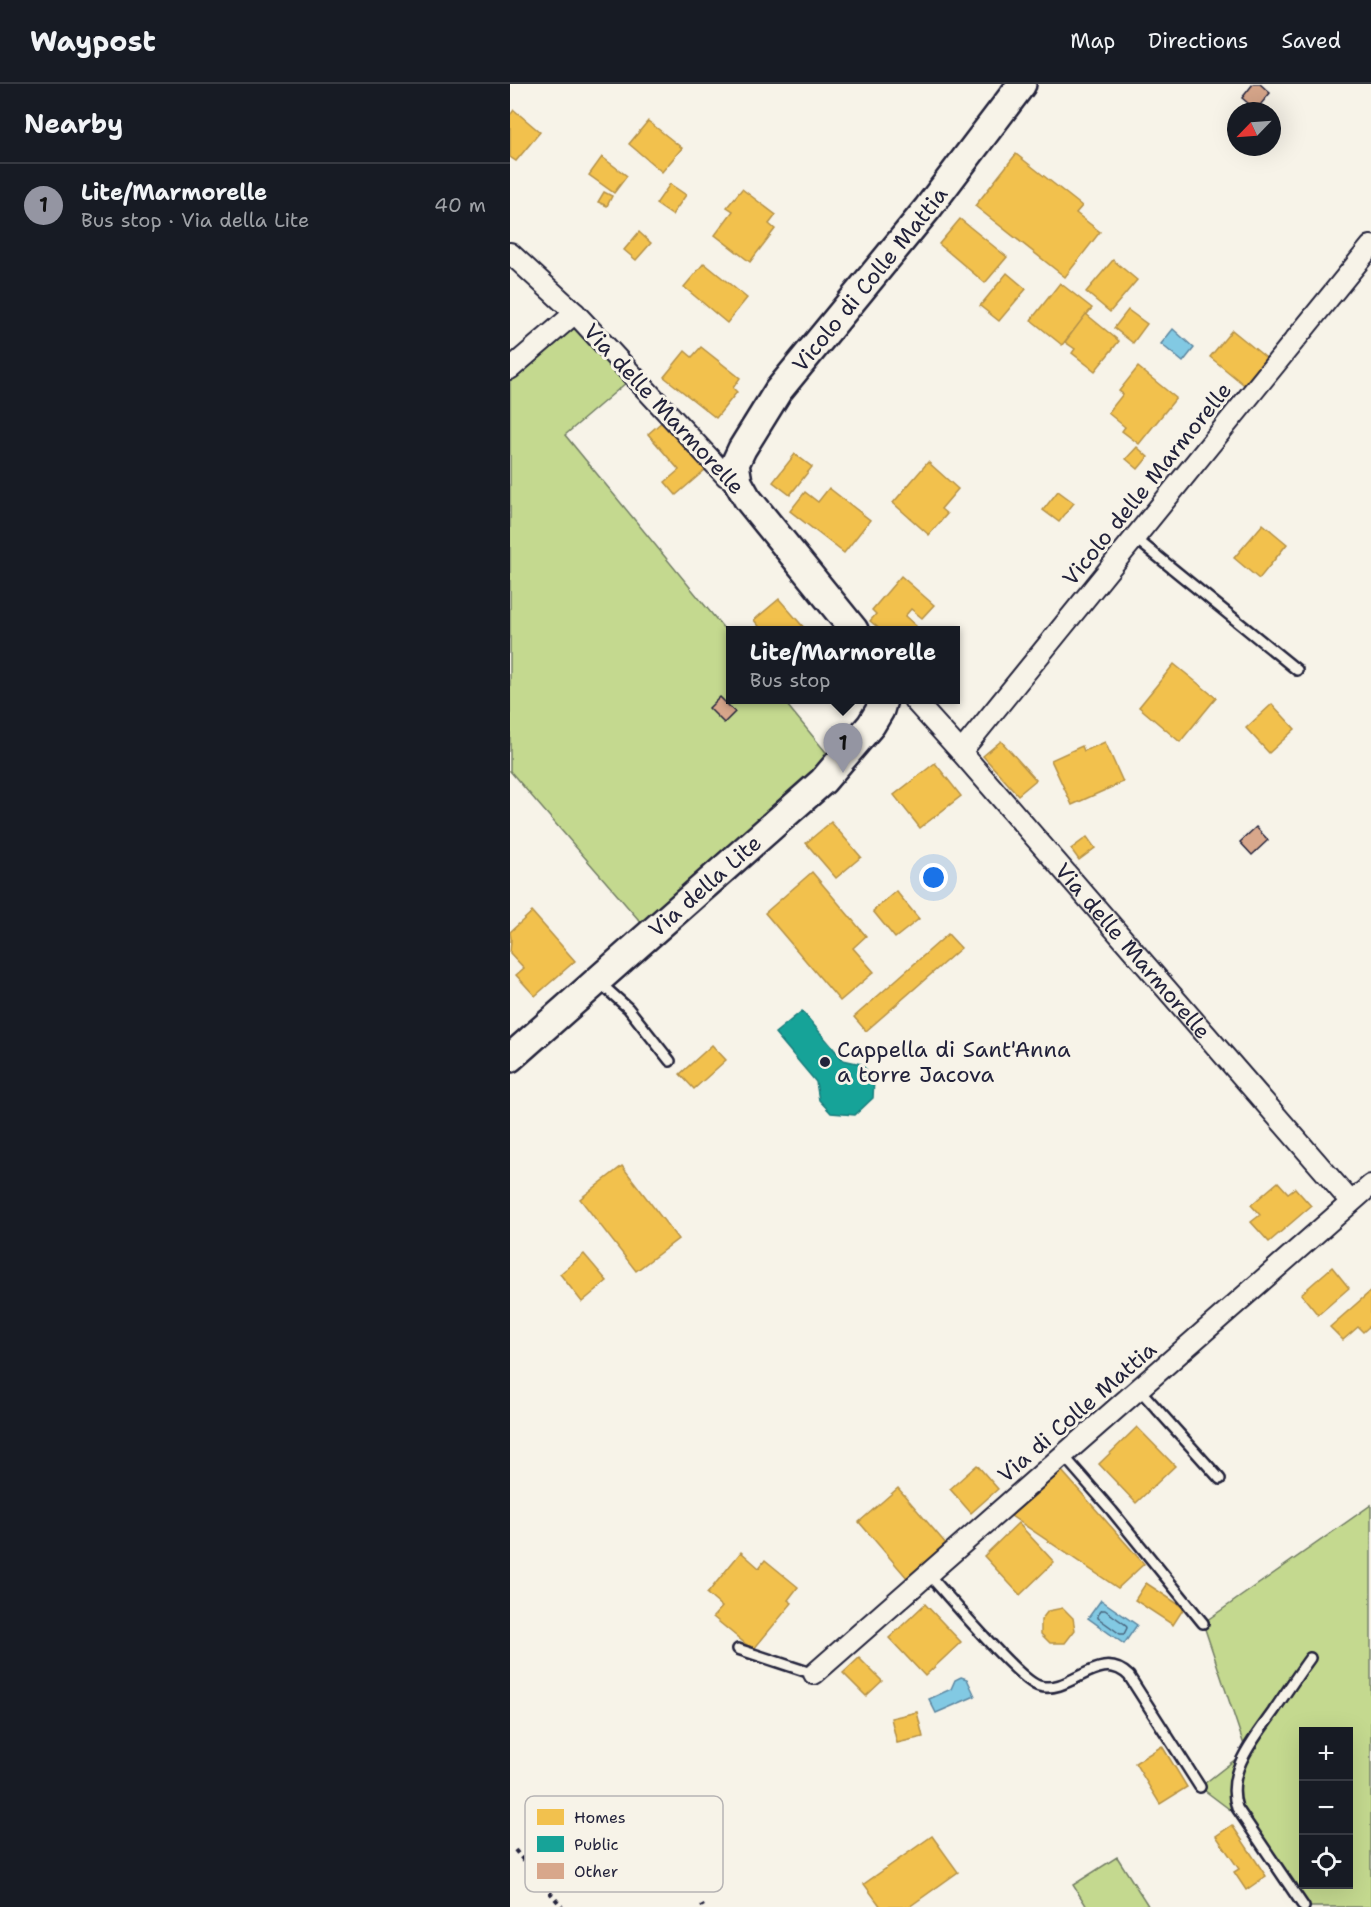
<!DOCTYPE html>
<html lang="en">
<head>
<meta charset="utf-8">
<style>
  :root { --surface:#171b24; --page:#20242c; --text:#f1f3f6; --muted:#9ea1a6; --line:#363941; --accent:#9495a2 }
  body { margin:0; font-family:"Shantell Sans",sans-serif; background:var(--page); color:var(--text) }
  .controls { position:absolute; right:18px; bottom:18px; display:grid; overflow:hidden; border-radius:0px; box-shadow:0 6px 24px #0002 }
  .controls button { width:54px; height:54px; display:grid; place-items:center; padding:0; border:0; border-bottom:2px solid var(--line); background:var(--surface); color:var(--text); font:30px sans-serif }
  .compass { position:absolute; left:717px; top:18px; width:54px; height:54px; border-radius:50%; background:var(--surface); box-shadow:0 6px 24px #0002; rotate:245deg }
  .you { position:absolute; left:424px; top:794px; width:21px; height:21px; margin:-15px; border:4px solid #fff; border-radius:50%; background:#1a73e8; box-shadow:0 0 0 9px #1a73e833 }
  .badge { display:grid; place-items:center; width:39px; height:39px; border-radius:50%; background:var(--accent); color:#111; font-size:20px; font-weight:700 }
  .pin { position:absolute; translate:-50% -50px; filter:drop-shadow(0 2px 3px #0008) }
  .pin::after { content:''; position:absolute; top:32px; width:21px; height:18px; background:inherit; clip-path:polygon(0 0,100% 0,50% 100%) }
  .popup { position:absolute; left:216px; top:542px; width:234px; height:78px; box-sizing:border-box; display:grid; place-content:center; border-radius:0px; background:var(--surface); filter:drop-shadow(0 2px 4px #0005); font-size:20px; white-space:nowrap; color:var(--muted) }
  .popup b { font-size:22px; color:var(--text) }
  .popup::after { content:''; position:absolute; left:50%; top:100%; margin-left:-12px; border:12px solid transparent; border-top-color:var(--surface) }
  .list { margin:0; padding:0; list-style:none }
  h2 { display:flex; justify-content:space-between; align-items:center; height:78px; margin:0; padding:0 24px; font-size:26px }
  h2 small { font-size:20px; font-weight:400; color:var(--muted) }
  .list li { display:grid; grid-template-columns:39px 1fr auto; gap:18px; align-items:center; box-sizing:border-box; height:84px; padding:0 24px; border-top:2px solid var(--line) }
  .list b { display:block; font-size:22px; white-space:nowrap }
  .list p { margin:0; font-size:20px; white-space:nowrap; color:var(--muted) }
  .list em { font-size:20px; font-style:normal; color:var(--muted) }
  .icon { flex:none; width:33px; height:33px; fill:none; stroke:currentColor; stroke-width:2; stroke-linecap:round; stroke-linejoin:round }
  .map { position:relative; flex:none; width:861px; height:1823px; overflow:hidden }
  header { display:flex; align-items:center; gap:36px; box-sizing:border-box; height:84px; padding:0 30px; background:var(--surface); border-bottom:2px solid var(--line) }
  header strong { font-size:28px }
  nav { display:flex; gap:33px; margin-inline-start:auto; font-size:21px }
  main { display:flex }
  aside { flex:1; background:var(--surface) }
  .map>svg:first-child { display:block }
  .green { fill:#c4d98f; stroke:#737e65; stroke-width:1.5; fill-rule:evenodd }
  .water { fill:#82c9e3; stroke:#5c86a0; stroke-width:1.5 }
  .homes { fill:#f2c14e; stroke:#b49148; stroke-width:1.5 }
  .public { fill:#17a398; stroke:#1a7c7c; stroke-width:1.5 }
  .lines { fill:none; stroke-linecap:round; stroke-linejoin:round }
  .shore { stroke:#48657e; stroke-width:1.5 }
  .building { fill:#d8a78b; stroke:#22223b; stroke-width:1.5 }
  .lane-casing { stroke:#22223b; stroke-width:14 }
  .street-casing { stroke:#22223b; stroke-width:24 }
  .secondary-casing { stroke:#22223b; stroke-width:32 }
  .path { stroke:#22223b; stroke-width:4; stroke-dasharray:4.5 4.5; stroke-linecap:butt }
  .lane { stroke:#f7f3e8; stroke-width:9 }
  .street { stroke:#f7f3e8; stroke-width:20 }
  .secondary { stroke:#f7f3e8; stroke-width:27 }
  .poi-dot { fill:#22223b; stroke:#f7f3e8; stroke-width:2 }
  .labels { text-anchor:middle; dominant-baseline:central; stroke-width:6; stroke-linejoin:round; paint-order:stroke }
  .street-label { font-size:22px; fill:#22223b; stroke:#f7f3e8 }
  .poi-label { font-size:22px; fill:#22223b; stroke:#f7f3e8; text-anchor:start }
  .key { fill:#f7f3e8; stroke:#b7b4b4; stroke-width:1.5 }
  .key-label { font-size:16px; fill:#22223b }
</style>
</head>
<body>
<header>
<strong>Waypost</strong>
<nav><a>Map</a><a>Directions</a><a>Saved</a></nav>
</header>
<main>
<aside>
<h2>Nearby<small></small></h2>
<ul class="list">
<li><span class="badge">1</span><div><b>Lite/Marmorelle</b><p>Bus stop · Via della Lite</p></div><em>40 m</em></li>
</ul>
</aside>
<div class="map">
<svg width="861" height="1823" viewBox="0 0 861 1823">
  <rect width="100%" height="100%" fill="#f7f3e8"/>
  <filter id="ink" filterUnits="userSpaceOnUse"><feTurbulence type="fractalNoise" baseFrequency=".0167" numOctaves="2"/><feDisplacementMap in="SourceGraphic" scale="12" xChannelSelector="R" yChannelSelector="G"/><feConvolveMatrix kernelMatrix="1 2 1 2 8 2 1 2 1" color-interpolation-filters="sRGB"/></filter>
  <g filter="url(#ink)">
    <g class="green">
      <path d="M 65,229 L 124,292 L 55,351 L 220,552 L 220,616 L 273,616 L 333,689 L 141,850 L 0,687 L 0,285 Z"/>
      <path d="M 861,1421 L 861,1823 L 794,1823 L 735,1737 L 690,1703 L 736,1667 L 693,1539 ZM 794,1648 L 838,1648 L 838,1800 L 794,1800 Z"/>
      <path d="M 607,1773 L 639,1823 L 577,1823 L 563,1801 Z"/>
    </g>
    <g class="water">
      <path d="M 663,245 L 684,264 L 673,278 L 651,260 Z"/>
      <path d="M 591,1516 L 627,1541 L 614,1560 L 578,1534 Z"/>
      <path d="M 451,1593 L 457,1595 L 465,1612 L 426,1629 L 419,1615 L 441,1605 L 445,1596 Z"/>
    </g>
    <g class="homes">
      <path d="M 4,26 L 30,48 L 6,77 L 0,73 L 0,31 Z"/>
      <path d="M 138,37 L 172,64 L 152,88 L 119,60 Z"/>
      <path d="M 506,70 L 572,122 L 566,129 L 590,148 L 555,193 L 465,122 Z"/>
      <path d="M 92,73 L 117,92 L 104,109 L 79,91 Z"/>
      <path d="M 160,100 L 176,111 L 162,131 L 146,120 Z"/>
      <path d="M 232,105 L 266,131 L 259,140 L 265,145 L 240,178 L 205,151 L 223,127 L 217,123 Z"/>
      <path d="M 94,108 L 102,112 L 97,122 L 88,118 Z"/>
      <path d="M 450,135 L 497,173 L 475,199 L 429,160 Z"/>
      <path d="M 129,148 L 141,159 L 126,176 L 114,166 Z"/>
      <path d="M 603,176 L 627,196 L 600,228 L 576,208 Z"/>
      <path d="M 194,179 L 237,214 L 217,239 L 174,203 Z"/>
      <path d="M 497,189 L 516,205 L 489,237 L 470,222 Z"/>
      <path d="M 550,199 L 582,224 L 552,261 L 521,236 Z"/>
      <path d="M 618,226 L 637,240 L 623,259 L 604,244 Z"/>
      <path d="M 576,230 L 609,257 L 585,287 L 562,269 L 565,265 L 555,258 Z"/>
      <path d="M 722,246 L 760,277 L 738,304 L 700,273 Z"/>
      <path d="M 191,263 L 230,294 L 223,304 L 227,308 L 206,334 L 154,293 L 175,267 L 182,273 Z"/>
      <path d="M 628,283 L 666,314 L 629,360 L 612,347 L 615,343 L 598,329 L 613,310 L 609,307 Z"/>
      <path d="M 153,337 L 195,386 L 166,411 L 155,398 L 169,386 L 138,350 Z"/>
      <path d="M 627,363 L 638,373 L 628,385 L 616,375 Z"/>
      <path d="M 285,370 L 302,383 L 280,411 L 263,398 Z"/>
      <path d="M 418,378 L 448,405 L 431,425 L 437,430 L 419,451 L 383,419 Z"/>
      <path d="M 319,404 L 360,436 L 334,469 L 280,427 L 295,408 L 308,418 Z"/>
      <path d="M 548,407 L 564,419 L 549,438 L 533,426 Z"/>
      <path d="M 753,440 L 777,460 L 749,495 L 724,474 Z"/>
      <path d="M 391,492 L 424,521 L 412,534 L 401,525 L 395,532 L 406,542 L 402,546 L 371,546 L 360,537 L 366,530 L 362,526 Z"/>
      <path d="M 269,515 L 296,546 L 252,546 L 244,536 Z"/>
      <path d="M 664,580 L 706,614 L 670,658 L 629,623 Z"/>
      <path d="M 762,620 L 785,645 L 759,669 L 736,644 Z"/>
      <path d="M 491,657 L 526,696 L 508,711 L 473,672 Z"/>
      <path d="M 595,658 L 613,698 L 562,721 L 541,676 L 572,662 L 574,667 Z"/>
      <path d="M 425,679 L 451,712 L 410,744 L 384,711 Z"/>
      <path d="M 321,738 L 351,773 L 326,794 L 296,759 Z"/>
      <path d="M 577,753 L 585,764 L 569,776 L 561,765 Z"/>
      <path d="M 302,788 L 356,852 L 343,864 L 364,888 L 330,917 L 255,829 Z"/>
      <path d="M 386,807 L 409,835 L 385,854 L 363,827 Z"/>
      <path d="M 22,828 L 65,877 L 25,912 L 6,891 L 14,884 L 0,869 L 1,855 L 0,848 Z"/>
      <path d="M 438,850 L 451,864 L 356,947 L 344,933 Z"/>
      <path d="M 202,961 L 216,976 L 184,1005 L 170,990 Z"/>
      <path d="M 112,1082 L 168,1155 L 126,1187 L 70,1115 Z"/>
      <path d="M 768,1098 L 778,1109 L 785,1104 L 801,1122 L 759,1158 L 741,1138 L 750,1131 L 741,1121 Z"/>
      <path d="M 74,1170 L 97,1197 L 72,1218 L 50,1190 Z"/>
      <path d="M 822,1183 L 839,1204 L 808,1231 L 791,1210 Z"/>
      <path d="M 861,1207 L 861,1241 L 853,1248 L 848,1243 L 833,1256 L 820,1243 Z"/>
      <path d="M 627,1343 L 665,1382 L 626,1419 L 589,1380 Z"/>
      <path d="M 467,1381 L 488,1405 L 461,1429 L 440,1405 Z"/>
      <path d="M 552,1387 L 634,1480 L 608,1504 L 501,1432 Z"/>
      <path d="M 388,1404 L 437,1461 L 398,1495 L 349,1438 Z"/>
      <path d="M 508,1439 L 544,1478 L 510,1511 L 474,1472 Z"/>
      <path d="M 231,1468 L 249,1484 L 255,1476 L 288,1503 L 278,1516 L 282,1519 L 243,1566 L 203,1533 L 212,1523 L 197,1510 Z"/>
      <path d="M 636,1499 L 674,1524 L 663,1541 L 625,1516 Z"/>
      <path d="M 415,1520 L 451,1558 L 415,1592 L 379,1554 Z"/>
      <path d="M 553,1524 L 563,1534 L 565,1546 L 555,1559 L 540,1559 L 531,1550 L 531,1536 L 538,1527 Z"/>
      <path d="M 349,1574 L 372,1597 L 356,1612 L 333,1589 Z"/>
      <path d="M 407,1628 L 413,1653 L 387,1659 L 381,1634 Z"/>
      <path d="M 652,1662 L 677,1703 L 650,1720 L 625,1679 Z"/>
      <path d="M 722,1741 L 756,1792 L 736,1806 L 724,1788 L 729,1785 L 706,1752 Z"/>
      <path d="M 422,1752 L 448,1788 L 399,1823 L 371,1823 L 354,1800 Z"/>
    </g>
    <path class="public" d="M 292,927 L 333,976 L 351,980 L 364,994 L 363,1014 L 345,1031 L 321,1029 L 309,1016 L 306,998 L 265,949 Z"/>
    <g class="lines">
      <path class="shore" d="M 592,1526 L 595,1526 L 616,1541 L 617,1544 L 614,1550 L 610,1550 L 588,1534 L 588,1531 Z"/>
    </g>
    <g class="building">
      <path d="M 743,0 L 750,0 L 760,9 L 746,26 L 732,14 Z"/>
      <path d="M 210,613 L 225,628 L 214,639 L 199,624 Z"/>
      <path d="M 746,743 L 758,756 L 742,771 L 730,758 Z"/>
    </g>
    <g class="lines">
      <defs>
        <g id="lane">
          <path d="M 625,454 L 787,586"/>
          <path d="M 90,899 L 118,924 L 160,977"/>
          <path d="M 629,1305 L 710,1395"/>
          <path d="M 553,1371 L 602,1427 L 693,1539"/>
          <path d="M 418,1490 C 437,1510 509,1597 529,1602 C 561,1611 589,1563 619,1592 L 690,1703"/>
          <path d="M 228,1565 L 304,1590"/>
          <path d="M 794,1823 L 727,1724 C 715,1688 744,1655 763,1628 C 775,1610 787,1592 800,1574"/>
        </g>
        <g id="street">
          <path d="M 0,169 L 65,229 L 216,392 L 228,398"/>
          <path d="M 0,285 L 65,229"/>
          <path id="s1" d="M 404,616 L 451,668 L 841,1118"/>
          <path d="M 451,668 L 861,162"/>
          <path d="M 304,1590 L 861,1101"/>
        </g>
        <g id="secondary">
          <path id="s2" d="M 344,546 L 237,414 L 228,398 L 225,380 L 232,365 L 268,307 L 418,124 L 512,0"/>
          <path id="s3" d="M 0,974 L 313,697 L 361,641 L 370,626 L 373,616"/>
        </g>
      </defs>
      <use href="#lane" class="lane-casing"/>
      <use href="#street" class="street-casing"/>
      <use href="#secondary" class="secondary-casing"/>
      <g class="path">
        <path d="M 5,1766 L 52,1823"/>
        <path d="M 192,1821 L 193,1823"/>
      </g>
      <use href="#lane" class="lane"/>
      <use href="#street" class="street"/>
      <use href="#secondary" class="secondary"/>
    </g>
  </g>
  <circle class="poi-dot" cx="315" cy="978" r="6"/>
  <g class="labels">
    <g class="street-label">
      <text stroke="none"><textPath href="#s2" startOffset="436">Vicolo di Colle Mattia</textPath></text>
      <text transform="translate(154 325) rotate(47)">Via delle Marmorelle</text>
      <text transform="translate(637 400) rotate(-51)">Vicolo delle Marmorelle</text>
      <text stroke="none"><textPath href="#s3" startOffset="260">Via della Lite</textPath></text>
      <text stroke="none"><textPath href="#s1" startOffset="333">Via delle Marmorelle</textPath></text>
      <text transform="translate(567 1328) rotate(-41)">Via di Colle Mattia</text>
    </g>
    <g class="poi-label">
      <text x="327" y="965">Cappella di Sant'Anna<tspan x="327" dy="25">a torre Jacova</tspan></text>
    </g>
  </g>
  <rect x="15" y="1712" width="198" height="96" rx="9" class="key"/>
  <rect x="27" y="1725" width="27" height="16" fill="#f2c14e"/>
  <rect x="27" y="1752" width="27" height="16" fill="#17a398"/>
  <rect x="27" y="1779" width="27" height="16" fill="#d8a78b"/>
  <g class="key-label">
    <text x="64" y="1739">Homes</text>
    <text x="64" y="1766">Public</text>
    <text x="64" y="1793">Other</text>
  </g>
</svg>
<div class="controls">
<button>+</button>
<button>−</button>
<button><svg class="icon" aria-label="locate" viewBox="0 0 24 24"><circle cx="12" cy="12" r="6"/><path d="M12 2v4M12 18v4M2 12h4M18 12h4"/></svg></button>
</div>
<svg class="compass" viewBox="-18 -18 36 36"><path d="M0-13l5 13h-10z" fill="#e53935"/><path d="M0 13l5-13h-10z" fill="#9ea1a6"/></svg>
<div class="you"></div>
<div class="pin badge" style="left:333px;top:689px">1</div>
<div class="popup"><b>Lite/Marmorelle</b>Bus stop</div>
</div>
</main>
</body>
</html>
